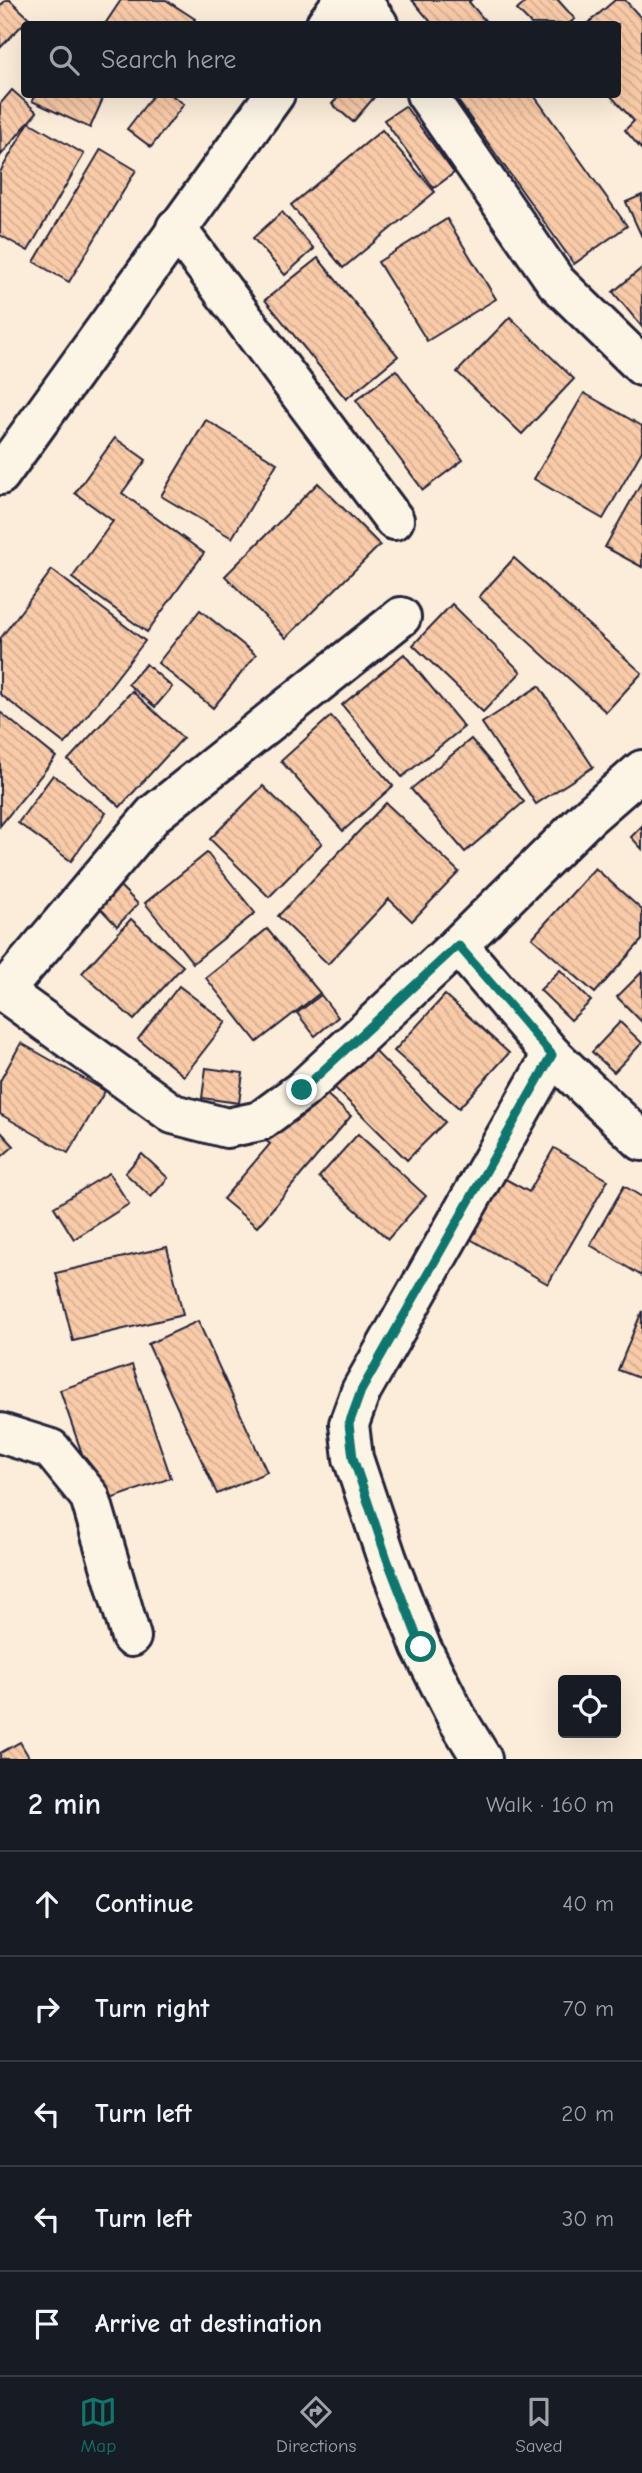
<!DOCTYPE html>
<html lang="en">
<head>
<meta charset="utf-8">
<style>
  :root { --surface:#171b24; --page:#242831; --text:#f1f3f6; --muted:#9ea1a6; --line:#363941; --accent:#0f766e }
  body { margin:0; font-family:"Comic Neue",sans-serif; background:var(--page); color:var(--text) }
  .controls { position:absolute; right:21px; bottom:21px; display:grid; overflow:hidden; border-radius:7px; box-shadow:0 7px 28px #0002 }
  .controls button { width:63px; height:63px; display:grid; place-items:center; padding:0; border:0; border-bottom:2px solid var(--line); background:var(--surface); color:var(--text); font:35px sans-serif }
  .stop { position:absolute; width:21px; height:21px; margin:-16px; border:5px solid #0f766e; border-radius:50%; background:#fff }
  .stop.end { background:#0f766e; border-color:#fff; box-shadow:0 2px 7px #0008 }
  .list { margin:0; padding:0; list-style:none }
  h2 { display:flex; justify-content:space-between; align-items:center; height:91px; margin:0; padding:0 28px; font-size:30px }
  h2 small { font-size:23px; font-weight:400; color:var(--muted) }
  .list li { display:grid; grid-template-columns:46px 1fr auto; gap:21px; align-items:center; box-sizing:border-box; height:105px; padding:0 28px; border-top:2px solid var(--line) }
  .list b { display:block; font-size:26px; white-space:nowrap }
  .list em { font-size:23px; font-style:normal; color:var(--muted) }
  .icon { flex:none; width:38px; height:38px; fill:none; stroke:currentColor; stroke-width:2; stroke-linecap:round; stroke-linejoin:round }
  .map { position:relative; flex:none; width:642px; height:1759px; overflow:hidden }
  .search { position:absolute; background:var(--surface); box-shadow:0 7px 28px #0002; left:21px; right:21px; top:21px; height:77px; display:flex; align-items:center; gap:18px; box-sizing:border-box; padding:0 24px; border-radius:7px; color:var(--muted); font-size:26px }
  .sheet { height:616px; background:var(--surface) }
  nav { display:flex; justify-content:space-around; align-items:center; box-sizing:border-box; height:98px; border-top:2px solid var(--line); background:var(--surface); font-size:19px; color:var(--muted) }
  nav a { display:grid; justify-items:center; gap:4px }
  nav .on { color:var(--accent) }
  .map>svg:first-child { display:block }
  .building { fill:url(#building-back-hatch); stroke:#22223b; stroke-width:2 }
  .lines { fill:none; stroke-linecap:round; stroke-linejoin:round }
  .minor-casing { stroke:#22223b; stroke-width:44 }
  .minor { stroke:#fcf5e5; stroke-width:38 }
  .route { stroke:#0f766e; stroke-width:9 }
</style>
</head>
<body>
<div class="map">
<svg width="642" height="1759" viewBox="0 0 642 1759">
  <defs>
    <pattern id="building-back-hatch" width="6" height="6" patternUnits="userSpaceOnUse" patternTransform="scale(1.75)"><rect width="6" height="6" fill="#f9cba8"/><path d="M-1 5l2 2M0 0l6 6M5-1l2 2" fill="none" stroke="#d5ae92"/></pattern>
  </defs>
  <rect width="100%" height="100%" fill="#fbedd9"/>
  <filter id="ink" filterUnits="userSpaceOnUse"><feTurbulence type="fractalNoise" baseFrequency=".0143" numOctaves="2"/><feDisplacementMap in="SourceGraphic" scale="14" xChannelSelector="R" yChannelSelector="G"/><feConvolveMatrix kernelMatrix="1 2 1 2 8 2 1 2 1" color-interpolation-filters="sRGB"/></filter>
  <g filter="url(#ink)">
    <g class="building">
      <path d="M 6,0 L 10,0 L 29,18 L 0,48 L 0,6 Z"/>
      <path d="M 121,0 L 166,0 L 195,19 L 191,24 L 105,24 Z"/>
      <path d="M 412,0 L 471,0 L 469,2 L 488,24 L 429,24 L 430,21 Z"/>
      <path d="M 528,0 L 558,0 L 575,19 L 568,24 L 531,24 L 517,10 Z"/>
      <path d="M 615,0 L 625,0 L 642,19 L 642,150 L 625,130 L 634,121 L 609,94 L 618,94 L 618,24 L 587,24 Z"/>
      <path d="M 12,90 L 37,112 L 1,155 L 0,104 Z"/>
      <path d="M 35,94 L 105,94 L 90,128 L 32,101 Z"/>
      <path d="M 154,94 L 170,94 L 184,104 L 151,147 L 127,129 Z"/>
      <path d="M 341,94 L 377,94 L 353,122 L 332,104 Z"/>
      <path d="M 460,94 L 533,94 L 627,226 L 574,264 L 456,98 Z"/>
      <path d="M 405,106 L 454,173 L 434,188 L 384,120 Z"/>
      <path d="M 29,122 L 84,154 L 28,251 L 0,235 L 0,172 Z"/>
      <path d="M 382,130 L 435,192 L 343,268 L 291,205 Z"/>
      <path d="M 101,149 L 136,170 L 69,282 L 34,262 Z"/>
      <path d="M 642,195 L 642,237 L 626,202 Z"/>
      <path d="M 282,212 L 314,249 L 285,275 L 253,238 Z"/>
      <path d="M 447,219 L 496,299 L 427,341 L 378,262 Z"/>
      <path d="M 318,258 L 398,356 L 346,399 L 265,300 Z"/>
      <path d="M 642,268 L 642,327 L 613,292 Z"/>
      <path d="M 510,317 L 574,379 L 522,434 L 457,372 Z"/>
      <path d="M 396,370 L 463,460 L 423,490 L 356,400 Z"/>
      <path d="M 584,393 L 642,426 L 642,451 L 603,519 L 534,479 Z"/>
      <path d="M 206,420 L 277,463 L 232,538 L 161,496 Z"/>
      <path d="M 115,438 L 146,460 L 122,493 L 204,553 L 147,632 L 72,578 L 113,521 L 75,493 Z"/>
      <path d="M 642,481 L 642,567 L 605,547 Z"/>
      <path d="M 318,483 L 380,545 L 286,638 L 225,576 Z"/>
      <path d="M 514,558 L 642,673 L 606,712 L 479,597 Z"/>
      <path d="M 52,570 L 145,641 L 65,744 L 0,694 L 0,639 Z"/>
      <path d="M 452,604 L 521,672 L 483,712 L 413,645 Z"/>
      <path d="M 200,610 L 256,655 L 213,708 L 158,663 Z"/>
      <path d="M 404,654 L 464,727 L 402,777 L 342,705 Z"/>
      <path d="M 146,664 L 172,687 L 155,707 L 128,684 Z"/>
      <path d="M 539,686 L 593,767 L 536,804 L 482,723 Z"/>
      <path d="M 132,691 L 183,738 L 120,807 L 68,760 Z"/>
      <path d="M 0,712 L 56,757 L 0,826 Z"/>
      <path d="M 331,716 L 393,786 L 343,831 L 281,761 Z"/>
      <path d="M 471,739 L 524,802 L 465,852 L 411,789 Z"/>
      <path d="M 53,775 L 106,813 L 71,861 L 18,823 Z"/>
      <path d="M 263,786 L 322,843 L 269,897 L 210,839 Z"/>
      <path d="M 386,803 L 459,872 L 412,921 L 389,899 L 328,964 L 278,916 Z"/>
      <path d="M 642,826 L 642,849 L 631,837 Z"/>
      <path d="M 207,853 L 255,913 L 193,963 L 145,903 Z"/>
      <path d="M 595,868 L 642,910 L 642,940 L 595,993 L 532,938 Z"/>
      <path d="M 120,886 L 138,904 L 117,926 L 99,907 Z"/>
      <path d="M 131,919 L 183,966 L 134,1020 L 82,973 Z"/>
      <path d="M 267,929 L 320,993 L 257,1042 L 206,978 Z"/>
      <path d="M 560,970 L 591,1001 L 571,1020 L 540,990 Z"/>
      <path d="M 642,972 L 642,1022 L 617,997 Z"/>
      <path d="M 179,986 L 226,1022 L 184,1076 L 138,1039 Z"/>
      <path d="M 321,995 L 338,1017 L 315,1036 L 297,1013 Z"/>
      <path d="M 445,995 L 509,1053 L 459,1108 L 394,1051 Z"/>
      <path d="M 620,1022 L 642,1043 L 614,1072 L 592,1052 Z"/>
      <path d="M 364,1040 L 445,1122 L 407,1160 L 325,1078 Z"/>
      <path d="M 21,1043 L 105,1091 L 68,1153 L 0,1114 L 0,1081 Z"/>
      <path d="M 206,1068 L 243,1073 L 239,1103 L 202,1098 Z"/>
      <path d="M 314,1083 L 351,1116 L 257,1227 L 223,1199 L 270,1144 L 265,1140 Z"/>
      <path d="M 0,1131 L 14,1146 L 0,1158 Z"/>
      <path d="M 358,1134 L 426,1196 L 388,1239 L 319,1177 Z"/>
      <path d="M 554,1148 L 608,1180 L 548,1284 L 465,1236 L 500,1176 L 529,1192 Z"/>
      <path d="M 142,1154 L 168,1178 L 151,1197 L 125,1173 Z"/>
      <path d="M 109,1173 L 129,1204 L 74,1239 L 54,1207 Z"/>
      <path d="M 624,1186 L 642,1197 L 642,1276 L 590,1245 Z"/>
      <path d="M 167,1247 L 183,1315 L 73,1341 L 56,1273 Z"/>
      <path d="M 642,1311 L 642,1379 L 618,1370 Z"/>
      <path d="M 198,1321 L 267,1472 L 217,1494 L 148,1344 Z"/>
      <path d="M 132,1365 L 171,1478 L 99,1503 L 60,1390 Z"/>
      <path d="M 20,1742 L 30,1759 L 0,1759 L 0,1753 Z"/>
    </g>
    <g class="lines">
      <defs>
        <g id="minor">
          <path d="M 361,0 L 378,24"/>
          <path d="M 326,24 L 344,0"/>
          <path d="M 426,94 L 556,282 L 642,366"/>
          <path d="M 176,228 L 394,520"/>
          <path d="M 0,475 L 275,94"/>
          <path d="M 458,945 L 552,1055 L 642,1141"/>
          <path d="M 0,989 L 173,1114 L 227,1128 L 260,1121 L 302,1090 L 458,945 L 587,818 L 642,770"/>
          <path d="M 4,991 L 154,814 L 401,617"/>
          <path d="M 0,1433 L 51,1449 L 90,1497 L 131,1637"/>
          <path d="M 482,1759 L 458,1720 L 421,1647 L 387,1559 L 353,1458 L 349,1424 L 361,1391 L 552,1055"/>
        </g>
      </defs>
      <use href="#minor" class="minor-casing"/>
      <use href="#minor" class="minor"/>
    </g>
  </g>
  <g class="lines" filter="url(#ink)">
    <path class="route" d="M 302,1090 L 458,945 L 552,1055 L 361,1391 L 349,1424 L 353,1458 L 387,1559 L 421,1647"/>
  </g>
</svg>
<div class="controls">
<button><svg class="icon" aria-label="locate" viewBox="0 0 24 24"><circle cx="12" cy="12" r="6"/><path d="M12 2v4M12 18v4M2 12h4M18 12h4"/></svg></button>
</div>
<div class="stop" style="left:421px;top:1647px"></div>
<div class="stop end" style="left:302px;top:1090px"></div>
<div class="search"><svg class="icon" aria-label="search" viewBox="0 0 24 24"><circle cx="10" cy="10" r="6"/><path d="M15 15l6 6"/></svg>Search here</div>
</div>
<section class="sheet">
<h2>2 min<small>Walk · 160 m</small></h2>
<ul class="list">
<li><svg class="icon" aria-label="ahead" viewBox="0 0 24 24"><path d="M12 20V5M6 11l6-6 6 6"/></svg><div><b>Continue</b></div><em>40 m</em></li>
<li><svg class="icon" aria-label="right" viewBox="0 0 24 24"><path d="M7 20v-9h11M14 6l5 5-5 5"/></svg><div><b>Turn right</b></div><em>70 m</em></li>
<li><svg class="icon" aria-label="left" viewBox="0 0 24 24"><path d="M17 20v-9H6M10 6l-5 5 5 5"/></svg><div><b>Turn left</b></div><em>20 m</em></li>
<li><svg class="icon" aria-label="left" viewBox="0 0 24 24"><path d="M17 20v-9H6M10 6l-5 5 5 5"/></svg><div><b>Turn left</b></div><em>30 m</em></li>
<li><svg class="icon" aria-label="arrive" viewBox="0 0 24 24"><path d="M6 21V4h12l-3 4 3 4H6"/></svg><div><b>Arrive at destination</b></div></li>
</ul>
</section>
<nav>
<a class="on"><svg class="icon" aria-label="map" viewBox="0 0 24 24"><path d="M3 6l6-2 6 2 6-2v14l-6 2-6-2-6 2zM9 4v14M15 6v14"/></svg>Map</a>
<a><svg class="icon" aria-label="directions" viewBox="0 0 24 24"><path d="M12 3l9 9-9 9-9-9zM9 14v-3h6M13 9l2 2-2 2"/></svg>Directions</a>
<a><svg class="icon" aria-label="saved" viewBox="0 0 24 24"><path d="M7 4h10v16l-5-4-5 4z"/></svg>Saved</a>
</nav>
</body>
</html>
